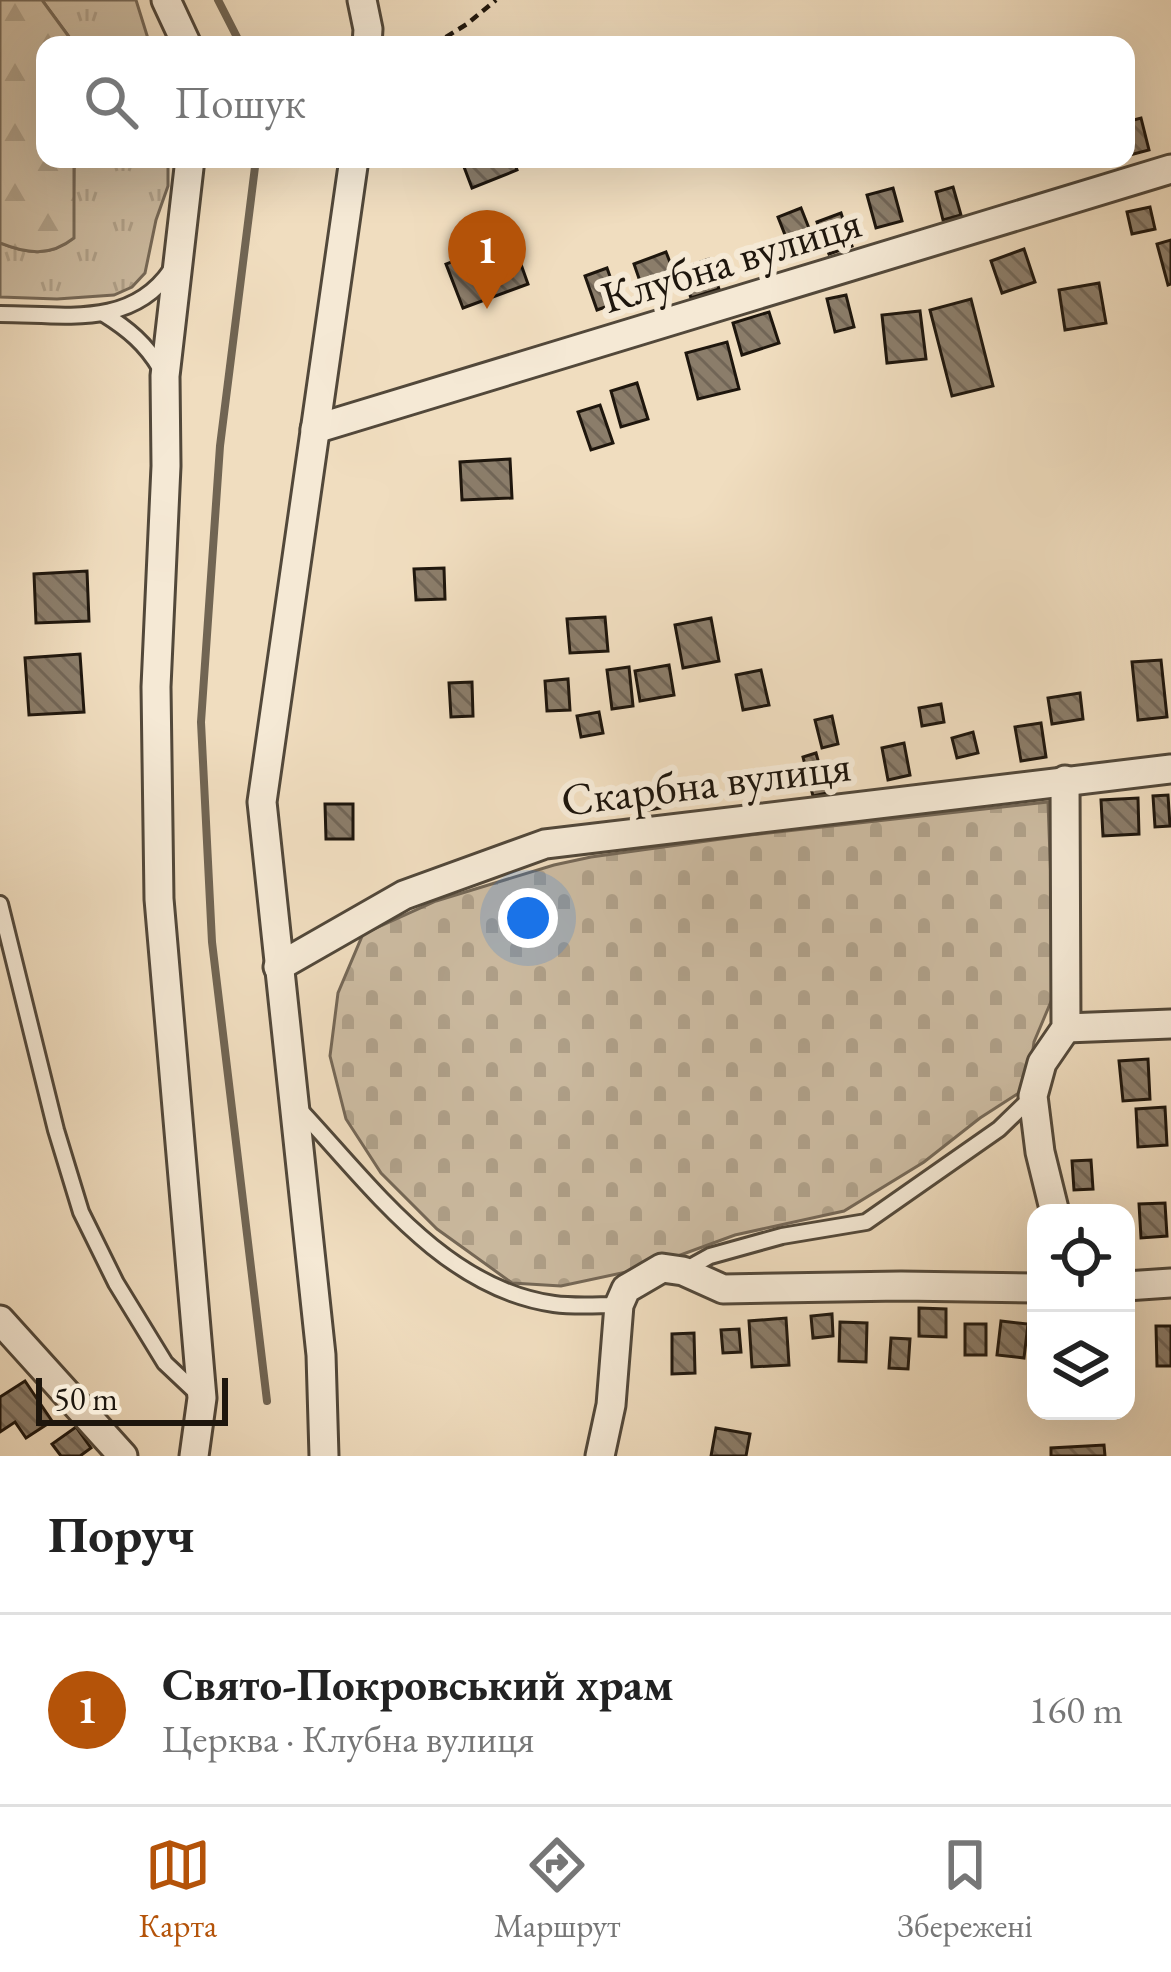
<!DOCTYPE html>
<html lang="uk">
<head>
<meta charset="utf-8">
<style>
  :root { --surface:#fff; --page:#f6f6f6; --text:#222; --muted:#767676; --line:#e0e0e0; --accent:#b45309 }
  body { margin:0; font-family:"EB Garamond",serif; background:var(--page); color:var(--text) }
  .controls { position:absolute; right:36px; bottom:36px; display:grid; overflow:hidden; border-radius:24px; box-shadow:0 12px 48px #0002 }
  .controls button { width:108px; height:108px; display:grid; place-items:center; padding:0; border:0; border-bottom:3px solid var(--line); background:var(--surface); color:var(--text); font:60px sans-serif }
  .scale { position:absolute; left:36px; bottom:30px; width:192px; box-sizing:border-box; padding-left:12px; border:6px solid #1e160d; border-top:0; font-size:33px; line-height:42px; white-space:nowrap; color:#1e160d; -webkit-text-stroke:9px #f5e9d5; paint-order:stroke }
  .you { position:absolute; left:528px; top:918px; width:42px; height:42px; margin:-30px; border:9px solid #fff; border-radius:50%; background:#1a73e8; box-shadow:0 0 0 18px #1a73e833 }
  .badge { display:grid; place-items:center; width:78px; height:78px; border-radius:50%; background:var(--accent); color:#fff; font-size:39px; font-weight:700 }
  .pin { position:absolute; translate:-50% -99px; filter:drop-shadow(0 3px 6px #0008) }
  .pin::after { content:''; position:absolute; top:63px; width:42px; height:36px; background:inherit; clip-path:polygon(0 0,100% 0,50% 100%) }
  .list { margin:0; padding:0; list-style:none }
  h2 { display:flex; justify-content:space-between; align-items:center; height:156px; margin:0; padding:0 48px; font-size:51px }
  h2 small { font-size:39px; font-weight:400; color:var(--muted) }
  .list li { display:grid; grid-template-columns:78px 1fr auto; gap:36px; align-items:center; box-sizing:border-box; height:192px; padding:0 48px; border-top:3px solid var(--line) }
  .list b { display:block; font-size:45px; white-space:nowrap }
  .list p { margin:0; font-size:39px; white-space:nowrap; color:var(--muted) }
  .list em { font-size:39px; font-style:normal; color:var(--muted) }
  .icon { flex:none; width:66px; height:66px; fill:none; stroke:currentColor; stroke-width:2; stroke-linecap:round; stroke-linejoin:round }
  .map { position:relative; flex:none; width:1171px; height:1456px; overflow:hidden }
  .search { position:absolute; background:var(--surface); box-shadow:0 12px 48px #0002; left:36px; right:36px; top:36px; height:132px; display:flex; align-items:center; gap:30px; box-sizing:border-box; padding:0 42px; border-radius:24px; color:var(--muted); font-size:45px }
  .sheet { height:348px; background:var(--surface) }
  nav { display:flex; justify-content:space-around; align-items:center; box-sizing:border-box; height:168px; border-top:3px solid var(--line); background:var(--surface); font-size:33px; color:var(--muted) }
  nav a { display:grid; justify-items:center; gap:6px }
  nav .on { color:var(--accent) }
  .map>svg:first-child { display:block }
  .grass { fill:url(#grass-tufts); stroke:#756857; stroke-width:3 }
  .forest { fill:url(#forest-firs); stroke:#756857; stroke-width:3 }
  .cemetery { fill:url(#cemetery-stones); stroke:#756857; stroke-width:3 }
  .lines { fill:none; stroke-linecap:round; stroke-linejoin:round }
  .stream { stroke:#716553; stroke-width:8 }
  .building { fill:url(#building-back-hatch); stroke:#1e160d; stroke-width:3 }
  .service-casing { stroke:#52483a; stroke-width:20 }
  .minor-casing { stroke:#52483a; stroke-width:33 }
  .path { stroke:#1e160d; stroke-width:4.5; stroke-dasharray:9 6; stroke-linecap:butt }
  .service { stroke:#f5e9d5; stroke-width:14 }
  .minor { stroke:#f5e9d5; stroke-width:27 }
  .labels { text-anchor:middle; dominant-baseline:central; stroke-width:12; stroke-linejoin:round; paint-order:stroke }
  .street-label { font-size:45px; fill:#1e160d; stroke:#f5e9d5 }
</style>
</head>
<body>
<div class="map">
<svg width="1171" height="1456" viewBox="0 0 1171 1456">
  <defs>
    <pattern id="grass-tufts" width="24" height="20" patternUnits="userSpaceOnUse" patternTransform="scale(3)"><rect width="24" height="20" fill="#ccbba1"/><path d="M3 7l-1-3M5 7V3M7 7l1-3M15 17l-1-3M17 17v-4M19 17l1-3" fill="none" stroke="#afa089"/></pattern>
    <pattern id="forest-firs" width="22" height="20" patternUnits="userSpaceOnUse" patternTransform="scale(3)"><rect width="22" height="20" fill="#ccbba1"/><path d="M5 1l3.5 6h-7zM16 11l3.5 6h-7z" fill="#afa089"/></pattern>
    <pattern id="cemetery-stones" width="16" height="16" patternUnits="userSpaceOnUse" patternTransform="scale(3)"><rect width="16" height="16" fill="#ccbba1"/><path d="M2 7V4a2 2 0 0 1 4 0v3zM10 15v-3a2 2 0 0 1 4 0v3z" fill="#afa089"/></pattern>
    <pattern id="building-back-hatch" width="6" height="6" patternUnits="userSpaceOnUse" patternTransform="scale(3)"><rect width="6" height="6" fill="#8b7d6a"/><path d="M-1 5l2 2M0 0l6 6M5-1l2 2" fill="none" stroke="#716556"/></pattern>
  </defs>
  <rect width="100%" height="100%" fill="#f0ddbf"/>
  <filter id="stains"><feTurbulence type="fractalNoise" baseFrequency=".00167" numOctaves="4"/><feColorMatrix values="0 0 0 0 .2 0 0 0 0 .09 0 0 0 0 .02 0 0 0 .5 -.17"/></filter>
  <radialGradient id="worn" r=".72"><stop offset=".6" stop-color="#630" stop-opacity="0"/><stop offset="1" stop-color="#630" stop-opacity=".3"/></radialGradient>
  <g class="grass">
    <path d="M 42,0 L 136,0 L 150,45 L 75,45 Z"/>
    <path d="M 81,159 L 168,159 L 168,186 L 156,220 L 145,273 L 132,287 L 114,295 L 57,299 L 0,297 L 0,243 C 27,254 49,257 73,238 L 74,168 Z"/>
  </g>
  <path class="forest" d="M 0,0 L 42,0 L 75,45 L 45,45 L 45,159 L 81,159 L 74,168 L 74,238 C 50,257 27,254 0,243 Z"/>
  <path class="cemetery" d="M 1048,802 L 1055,992 L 1034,1042 L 1028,1087 L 980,1118 L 924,1162 L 844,1211 L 735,1235 L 645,1268 L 561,1286 L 512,1283 L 437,1229 L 381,1173 L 346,1119 L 330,1056 L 338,993 L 363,934 L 436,901 L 554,865 L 591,857 L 750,835 Z"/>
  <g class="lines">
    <g class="stream">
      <path d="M 218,0 L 241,45"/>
      <path d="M 256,159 L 220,446 L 201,722 L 212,942 L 267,1401"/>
    </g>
  </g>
  <g class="building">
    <path d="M 1141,118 L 1149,150 L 1126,156 L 1126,122 Z"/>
    <path d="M 461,159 L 513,159 L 517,170 L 472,188 Z"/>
    <path d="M 953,187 L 961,215 L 943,220 L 936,192 Z"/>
    <path d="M 893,188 L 902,221 L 876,228 L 867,195 Z"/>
    <path d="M 1150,207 L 1155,229 L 1132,234 L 1127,212 Z"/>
    <path d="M 801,208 L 814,241 L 791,250 L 778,217 Z"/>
    <path d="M 841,213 L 852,246 L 829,254 L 817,222 Z"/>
    <path d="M 512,239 L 528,284 L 463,308 L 446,264 Z"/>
    <path d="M 1171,240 L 1171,284 L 1168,285 L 1157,244 Z"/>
    <path d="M 1024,249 L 1035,282 L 1002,293 L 991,261 Z"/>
    <path d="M 666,252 L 675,275 L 642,287 L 634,264 Z"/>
    <path d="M 709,259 L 719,289 L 691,298 L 681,269 Z"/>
    <path d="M 607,268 L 619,302 L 597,310 L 585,276 Z"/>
    <path d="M 1099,283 L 1106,323 L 1065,330 L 1059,290 Z"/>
    <path d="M 846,295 L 854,327 L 835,332 L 827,299 Z"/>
    <path d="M 971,299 L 993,386 L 952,396 L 930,310 Z"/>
    <path d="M 920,311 L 926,359 L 887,363 L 882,315 Z"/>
    <path d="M 769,312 L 779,343 L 742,355 L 733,323 Z"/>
    <path d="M 727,342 L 739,389 L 698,399 L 686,353 Z"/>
    <path d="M 637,383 L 648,419 L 621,427 L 611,391 Z"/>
    <path d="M 600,405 L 613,443 L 591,450 L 578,412 Z"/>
    <path d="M 510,459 L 512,498 L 462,500 L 460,462 Z"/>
    <path d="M 444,568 L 445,599 L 416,600 L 414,569 Z"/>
    <path d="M 87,571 L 89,621 L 36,623 L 34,574 Z"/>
    <path d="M 605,617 L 608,651 L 570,653 L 567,619 Z"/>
    <path d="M 711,618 L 719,661 L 683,668 L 675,625 Z"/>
    <path d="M 80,654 L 84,712 L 29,715 L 25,658 Z"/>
    <path d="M 1161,660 L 1167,717 L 1138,720 L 1132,662 Z"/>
    <path d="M 669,665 L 674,695 L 640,701 L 635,671 Z"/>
    <path d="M 629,667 L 633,706 L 612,709 L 607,670 Z"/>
    <path d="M 761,670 L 769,705 L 743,710 L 736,675 Z"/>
    <path d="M 568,679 L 570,710 L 547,711 L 545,681 Z"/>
    <path d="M 472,682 L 473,716 L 451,717 L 449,683 Z"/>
    <path d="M 1080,693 L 1083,719 L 1052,724 L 1048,698 Z"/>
    <path d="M 941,704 L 944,722 L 922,726 L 919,708 Z"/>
    <path d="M 599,712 L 603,733 L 581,737 L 577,716 Z"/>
    <path d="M 832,716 L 838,744 L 822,748 L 815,720 Z"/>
    <path d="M 1041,723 L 1046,757 L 1021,761 L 1015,727 Z"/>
    <path d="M 973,732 L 978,753 L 957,758 L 952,738 Z"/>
    <path d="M 904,743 L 910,775 L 888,780 L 882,748 Z"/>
    <path d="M 816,753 L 827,793 L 813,796 L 803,757 Z"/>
    <path d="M 657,786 L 660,808 L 637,812 L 634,790 Z"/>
    <path d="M 1168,795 L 1170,826 L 1155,827 L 1153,796 Z"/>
    <path d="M 1138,798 L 1139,834 L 1103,836 L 1101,800 Z"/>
    <path d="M 325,804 L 353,804 L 353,839 L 326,839 Z"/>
    <path d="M 1148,1059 L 1150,1099 L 1123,1101 L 1119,1061 Z"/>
    <path d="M 1165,1107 L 1167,1145 L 1138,1147 L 1136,1109 Z"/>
    <path d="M 1091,1160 L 1093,1189 L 1074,1190 L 1072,1161 Z"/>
    <path d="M 1165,1203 L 1167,1236 L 1141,1238 L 1139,1204 Z"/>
    <path d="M 919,1308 L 946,1309 L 946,1337 L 919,1336 Z"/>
    <path d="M 832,1314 L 833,1336 L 813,1338 L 811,1316 Z"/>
    <path d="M 786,1318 L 789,1365 L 752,1367 L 749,1321 Z"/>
    <path d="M 1001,1321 L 1028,1324 L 1024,1358 L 997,1355 Z"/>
    <path d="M 840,1322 L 867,1323 L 866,1362 L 839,1361 Z"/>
    <rect x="965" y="1324" width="21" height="31"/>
    <path d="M 1156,1326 L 1171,1326 L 1171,1366 L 1157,1366 Z"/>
    <path d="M 739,1329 L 741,1352 L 723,1353 L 721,1330 Z"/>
    <path d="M 694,1333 L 695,1373 L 672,1374 L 672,1334 Z"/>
    <path d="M 891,1338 L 910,1339 L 908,1369 L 889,1368 Z"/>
    <path d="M 25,1381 L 52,1421 L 26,1438 L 15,1422 L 0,1432 L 0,1397 Z"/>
    <path d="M 76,1427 L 91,1448 L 80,1456 L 61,1456 L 52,1444 Z"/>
    <path d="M 716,1428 L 750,1434 L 746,1456 L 711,1456 Z"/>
    <path d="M 1104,1445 L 1105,1456 L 1051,1456 L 1051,1448 Z"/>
  </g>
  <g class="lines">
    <defs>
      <g id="service">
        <path d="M 0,314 C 62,314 131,329 171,270"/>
        <path d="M 104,314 C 128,329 146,344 160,368"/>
        <path d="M 0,904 L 56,1130 L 81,1212 L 116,1283 L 165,1363 L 201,1397"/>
        <path d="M 301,1111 C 371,1186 445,1289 554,1304 C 575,1307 598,1305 619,1305"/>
        <path d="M 683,1271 L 710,1256 L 782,1236 L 866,1222 L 999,1129 L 1031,1098"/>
      </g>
      <g id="minor">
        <path d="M 166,0 L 187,45"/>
        <path d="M 362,0 L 368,29 L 367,45"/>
        <path d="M 190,159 L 165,376 L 166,466 L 156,687 L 159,899 L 202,1398 L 194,1456"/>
        <path d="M 315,429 L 1171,169"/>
        <path d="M 278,967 L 404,895 L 545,844 L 1171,769"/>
        <path d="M 1066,1028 L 1171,1024"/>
        <path d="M 1055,1213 L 1040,1152 L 1033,1096 L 1042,1063 L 1066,1028 L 1065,780"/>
        <path d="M 1126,1286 L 1171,1283"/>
        <path d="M 0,1320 L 123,1456"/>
        <path d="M 324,1456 L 321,1355 L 262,802 L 354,159"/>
        <path d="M 600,1456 L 611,1405 L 619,1305 L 626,1289 L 662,1268 L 683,1271 L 723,1289 L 901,1286 L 1036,1288"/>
      </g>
    </defs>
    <use href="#service" class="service-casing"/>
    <use href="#minor" class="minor-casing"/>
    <path class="path" d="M 433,45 L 467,24 L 496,0"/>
    <use href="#service" class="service"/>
    <use href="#minor" class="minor"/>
  </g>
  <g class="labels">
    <g class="street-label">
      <text transform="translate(731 259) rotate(-17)">Клубна вулиця</text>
      <text transform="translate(706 782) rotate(-7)">Скарбна вулиця</text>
    </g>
  </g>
  <rect width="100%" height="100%" filter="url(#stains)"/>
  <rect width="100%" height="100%" fill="url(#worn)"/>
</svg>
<div class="controls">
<button><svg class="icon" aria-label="locate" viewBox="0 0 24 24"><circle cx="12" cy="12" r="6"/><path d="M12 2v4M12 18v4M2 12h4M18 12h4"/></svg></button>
<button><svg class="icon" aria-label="layers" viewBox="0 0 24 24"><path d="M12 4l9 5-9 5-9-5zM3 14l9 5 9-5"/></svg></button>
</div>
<div class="scale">50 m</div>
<div class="you"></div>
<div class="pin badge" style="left:487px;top:309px">1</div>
<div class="search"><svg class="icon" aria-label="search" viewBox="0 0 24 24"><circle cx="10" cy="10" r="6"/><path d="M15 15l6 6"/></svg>Пошук</div>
</div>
<section class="sheet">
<h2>Поруч<small></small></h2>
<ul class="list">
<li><span class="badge">1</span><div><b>Свято-Покровський храм</b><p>Церква · Клубна вулиця</p></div><em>160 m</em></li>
</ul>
</section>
<nav>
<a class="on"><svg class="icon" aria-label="map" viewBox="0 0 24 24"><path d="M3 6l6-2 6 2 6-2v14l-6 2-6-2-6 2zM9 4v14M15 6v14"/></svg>Карта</a>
<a><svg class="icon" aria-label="directions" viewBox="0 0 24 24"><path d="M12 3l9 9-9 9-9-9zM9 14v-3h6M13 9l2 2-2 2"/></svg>Маршрут</a>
<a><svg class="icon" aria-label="saved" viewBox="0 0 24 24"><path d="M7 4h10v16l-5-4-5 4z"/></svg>Збережені</a>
</nav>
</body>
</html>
